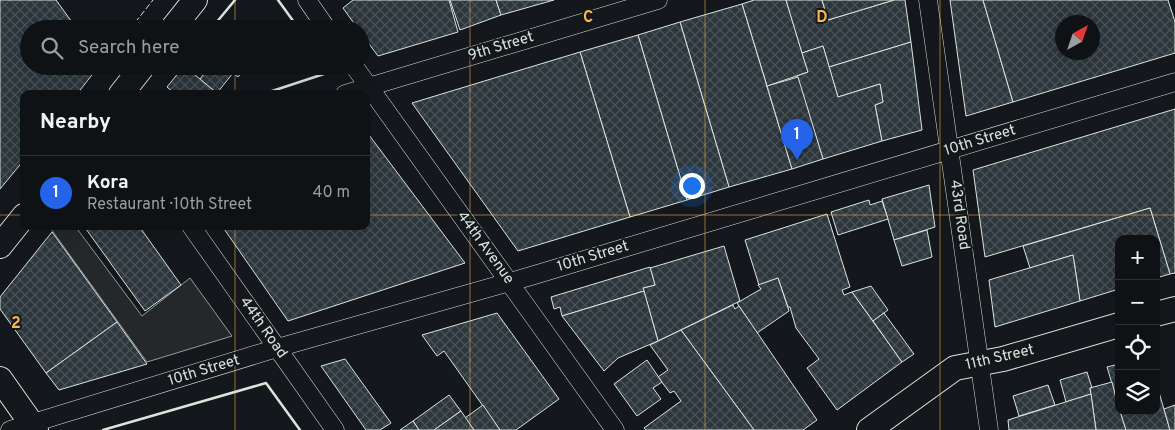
<!DOCTYPE html>
<html lang="en">
<head>
<meta charset="utf-8">
<style>
  :root { --surface:#0f1215; --page:#1d2022; --text:#f1f3f6; --muted:#9b9ea0; --line:#2f3234; --accent:#2563eb }
  body { margin:0; font-family:Overpass,sans-serif; background:var(--page); color:var(--text) }
  .controls { position:absolute; right:15px; bottom:15px; display:grid; overflow:hidden; border-radius:10px; box-shadow:0 5px 20px #0002 }
  .controls button { width:45px; height:45px; display:grid; place-items:center; padding:0; border:0; border-bottom:1px solid var(--line); background:var(--surface); color:var(--text); font:25px sans-serif }
  .compass { position:absolute; left:1055px; top:15px; width:45px; height:45px; border-radius:50%; background:var(--surface); box-shadow:0 5px 20px #0002; rotate:40deg }
  .you { position:absolute; left:691px; top:185px; width:18px; height:18px; margin:-12px; border:4px solid #fff; border-radius:50%; background:#1a73e8; box-shadow:0 0 0 8px #1a73e833 }
  .badge { display:grid; place-items:center; width:32px; height:32px; border-radius:50%; background:var(--accent); color:#fff; font-size:16px; font-weight:700 }
  .pin { position:absolute; translate:-50% -41px; filter:drop-shadow(0 1px 2px #0008) }
  .pin::after { content:''; position:absolute; top:26px; width:18px; height:15px; background:inherit; clip-path:polygon(0 0,100% 0,50% 100%) }
  .list { margin:0; padding:0; list-style:none }
  h2 { display:flex; justify-content:space-between; align-items:center; height:65px; margin:0; padding:0 20px; font-size:21px }
  h2 small { font-size:16px; font-weight:400; color:var(--muted) }
  .list li { display:grid; grid-template-columns:32px 1fr auto; gap:15px; align-items:center; box-sizing:border-box; height:75px; padding:0 20px; border-top:1px solid var(--line) }
  .list b { display:block; font-size:19px; white-space:nowrap }
  .list p { margin:0; font-size:16px; white-space:nowrap; color:var(--muted) }
  .list em { font-size:16px; font-style:normal; color:var(--muted) }
  .icon { flex:none; width:28px; height:28px; fill:none; stroke:currentColor; stroke-width:2; stroke-linecap:round; stroke-linejoin:round }
  .map { position:relative; flex:none; width:1175px; height:430px; overflow:hidden }
  .search { position:absolute; background:var(--surface); box-shadow:0 5px 20px #0002; left:20px; top:20px; width:350px; height:55px; display:flex; align-items:center; gap:12px; box-sizing:border-box; padding:0 18px; border-radius:28px; color:var(--muted); font-size:19px }
  .panel { position:absolute; background:var(--surface); box-shadow:0 5px 20px #0002; left:20px; top:90px; width:350px; height:140px; border-radius:10px }
  .map>svg:first-child { display:block }
  .parking { fill:#24282b; stroke:#939e99 }
  .building { fill:url(#building-cross-hatch); stroke:#d8e6dc; fill-rule:evenodd }
  .lines { fill:none; stroke-linecap:round; stroke-linejoin:round }
  .street-casing { stroke:#d8e6dc; stroke-width:19 }
  .secondary-casing { stroke:#d8e6dc; stroke-width:26 }
  .street { stroke:#14181c; stroke-width:18 }
  .secondary { stroke:#14181c; stroke-width:24 }
  .fence { stroke:#d8e6dc; stroke-width:1; stroke-dasharray:6 2.5; stroke-linecap:butt }
  .wall { stroke:#d8e6dc; stroke-width:2.5 }
  .grid { fill:none; stroke:#ffb74d; stroke-width:1; stroke-opacity:0.55 }
  .labels { text-anchor:middle; dominant-baseline:central; stroke-width:4; stroke-linejoin:round; paint-order:stroke }
  .street-label { font-size:15px; fill:#d8e6dc; stroke:#14181c }
  .grid-label { font-size:16px; text-anchor:middle; font-weight:bold; fill:#ffb74d; stroke:#14181c; stroke-width:4; stroke-linejoin:round; paint-order:stroke }
</style>
</head>
<body>
<div class="map">
<svg width="1175" height="430" viewBox="0 0 1175 430">
  <defs>
    <pattern id="building-cross-hatch" width="8" height="8" patternUnits="userSpaceOnUse" patternTransform="scale(1.25)"><rect width="8" height="8" fill="#2c363c"/><path d="M0 0l8 8M0 8l8-8" fill="none" stroke="#4a5358"/></pattern>
  </defs>
  <rect width="100%" height="100%" fill="#14181c"/>
  <path class="parking" d="M 53,226 L 75,226 L 142,316 L 190,278 L 232,336 L 147,362 L 51,229 Z"/>
  <g class="building">
    <path d="M 0,0 L 56,0 L 77,29 L 29,29 L 29,66 L 99,66 L 77,94 L 24,94 L 24,160 L 0,189 Z"/>
    <path d="M 353,0 L 449,0 L 458,32 L 378,56 L 361,33 L 361,29 L 358,29 L 343,8 Z"/>
    <path d="M 450,0 L 496,0 L 501,15 L 460,30 Z"/>
    <path d="M 496,0 L 554,0 L 501,15 Z"/>
    <path d="M 754,0 L 786,0 L 808,72 L 767,86 L 742,4 Z"/>
    <path d="M 786,0 L 822,0 L 828,20 L 894,0 L 905,0 L 911,42 L 829,67 L 823,46 L 802,53 Z"/>
    <path d="M 822,0 L 894,0 L 828,20 Z"/>
    <path d="M 950,0 L 983,0 L 1013,102 L 966,116 Z"/>
    <path d="M 983,0 L 1168,0 L 1175,22 L 1175,53 L 1013,102 ZM 1062,22 L 1092,22 L 1092,52 L 1062,52 Z"/>
    <path d="M 742,4 L 792,169 L 729,187 L 680,22 Z"/>
    <path d="M 680,22 L 729,187 L 687,200 L 638,35 Z"/>
    <path d="M 638,35 L 687,200 L 630,217 L 580,52 Z"/>
    <path d="M 911,42 L 922,130 L 882,141 L 875,105 L 883,102 L 880,84 L 838,97 L 829,67 Z"/>
    <path d="M 823,46 L 838,97 L 880,84 L 883,102 L 875,105 L 882,141 L 823,159 L 797,76 L 808,72 L 802,53 Z"/>
    <path d="M 580,52 L 630,217 L 518,251 L 412,103 Z"/>
    <path d="M 184,66 L 200,79 L 218,94 L 175,94 L 167,87 Z"/>
    <path d="M 210,66 L 247,66 L 238,77 L 233,73 L 217,93 L 200,79 Z"/>
    <path d="M 798,77 L 823,159 L 792,169 L 767,86 Z"/>
    <path d="M 1175,109 L 1175,273 L 1170,274 L 1150,208 L 985,257 L 973,170 Z"/>
    <path d="M 366,131 L 465,263 L 288,321 L 222,226 L 366,226 Z"/>
    <path d="M 929,185 L 935,227 L 894,240 L 882,199 Z"/>
    <path d="M 869,200 L 870,205 L 882,201 L 888,219 L 838,235 L 831,212 Z"/>
    <path d="M 1150,208 L 1170,274 L 1156,278 L 1156,239 L 1119,239 L 1119,289 L 1080,301 L 1073,255 L 1030,268 L 1023,246 Z"/>
    <path d="M 827,214 L 850,287 L 842,290 L 844,295 L 852,292 L 902,362 L 837,410 L 807,368 L 819,359 L 796,328 L 790,307 L 788,307 L 778,278 L 759,285 L 745,240 Z"/>
    <path d="M 89,226 L 139,226 L 181,285 L 145,311 L 86,229 Z"/>
    <path d="M 927,230 L 932,257 L 902,266 L 894,240 Z"/>
    <path d="M 52,232 L 117,322 L 46,373 L 0,309 L 0,297 Z"/>
    <path d="M 724,246 L 740,301 L 658,341 L 643,288 L 655,285 L 650,268 Z"/>
    <path d="M 1073,255 L 1080,301 L 995,327 L 989,280 Z"/>
    <path d="M 650,267 L 655,285 L 643,288 L 644,291 L 562,316 L 560,307 L 554,309 L 551,297 Z"/>
    <path d="M 778,278 L 789,311 L 757,333 L 737,303 L 761,289 L 758,285 Z"/>
    <path d="M 871,286 L 888,310 L 873,321 L 852,292 Z"/>
    <path d="M 644,291 L 658,341 L 618,358 L 604,371 L 562,316 Z"/>
    <path d="M 733,305 L 735,309 L 739,306 L 817,420 L 803,430 L 754,430 L 681,330 Z"/>
    <path d="M 497,313 L 559,399 L 516,430 L 500,430 L 444,351 L 437,356 L 422,335 Z"/>
    <path d="M 884,313 L 914,354 L 902,362 L 873,321 Z"/>
    <path d="M 117,322 L 147,364 L 59,390 L 46,373 Z"/>
    <path d="M 681,330 L 754,430 L 646,430 L 644,428 L 681,401 L 674,391 L 670,393 L 658,377 L 668,370 L 650,345 Z"/>
    <path d="M 345,359 L 391,423 L 380,430 L 366,430 L 321,366 Z"/>
    <path d="M 647,360 L 662,382 L 653,388 L 661,399 L 637,416 L 614,384 Z"/>
    <path d="M 1119,364 L 1119,407 L 1107,367 Z"/>
    <path d="M 1087,372 L 1092,388 L 1090,388 L 1091,394 L 1066,402 L 1060,380 Z"/>
    <path d="M 1112,382 L 1119,411 L 1120,411 L 1126,430 L 1096,430 L 1090,388 Z"/>
    <path d="M 1156,382 L 1170,430 L 1126,430 L 1120,411 L 1156,411 Z"/>
    <path d="M 1048,385 L 1055,405 L 1019,416 L 1013,396 Z"/>
    <path d="M 1091,394 L 1096,430 L 1009,430 L 1008,420 Z"/>
    <path d="M 449,395 L 461,411 L 434,430 L 419,430 L 413,421 Z"/>
    <path d="M 483,405 L 500,430 L 474,430 L 465,418 Z"/>
    <path d="M 1175,405 L 1175,430 L 1170,430 L 1164,409 Z"/>
    <path d="M 461,411 L 474,430 L 434,430 Z"/>
    <path d="M 413,421 L 419,430 L 400,430 Z"/>
  </g>
  <g class="lines">
    <defs>
      <g id="street">
        <path d="M 307,0 L 327,29"/>
        <path d="M 928,0 L 989,430"/>
        <path d="M 354,66 L 615,430"/>
        <path d="M 345,94 L 658,0"/>
        <path d="M 191,226 L 335,430"/>
        <path d="M 10,430 L 277,348 L 531,276 L 1175,82"/>
      </g>
      <g id="secondary">
        <path d="M 172,29 L 195,0"/>
        <path d="M 121,94 L 143,66"/>
        <path d="M 0,246 L 24,216"/>
        <path d="M 1156,314 L 1175,309"/>
        <path d="M 0,379 L 36,430"/>
        <path d="M 869,430 L 955,368 L 1003,359 L 1119,325"/>
      </g>
    </defs>
    <use href="#street" class="street-casing"/>
    <use href="#secondary" class="secondary-casing"/>
    <use href="#street" class="street"/>
    <use href="#secondary" class="secondary"/>
    <path class="fence" d="M 130,29 L 153,0"/>
    <g class="wall">
      <path d="M 278,0 L 299,29"/>
      <path d="M 211,29 L 235,0"/>
      <path d="M 263,94 L 330,72 L 326,66"/>
      <path d="M 103,430 L 266,383 L 300,430"/>
    </g>
  </g>
  <path class="grid" d="M 235,0 L 235,29M 470,0 L 470,430M 705,0 L 705,430M 940,0 L 940,430M 235,66 L 235,94M 0,215 L 24,215M 366,215 L 1175,215M 235,226 L 235,430"/>
  <g class="labels">
    <g class="street-label">
      <text transform="translate(501 47) rotate(-17)">9th Street</text>
      <text transform="translate(980 141) rotate(-17)">10th Street</text>
      <text transform="translate(959 215) rotate(82)">43rd Road</text>
      <text transform="translate(485 248) rotate(54)">44th Avenue</text>
      <text transform="translate(593 257) rotate(-17)">10th Street</text>
      <text transform="translate(263 328) rotate(55)">44th Road</text>
      <text transform="translate(1000 358) rotate(-13)">11th Street</text>
      <text transform="translate(204 371) rotate(-17)">10th Street</text>
    </g>
  </g>
  <g class="grid-label">
    <text x="588" y="22">C</text>
    <text x="822" y="22">D</text>
    <text x="16" y="328">2</text>
  </g>
</svg>
<div class="controls">
<button>+</button>
<button>−</button>
<button><svg class="icon" aria-label="locate" viewBox="0 0 24 24"><circle cx="12" cy="12" r="6"/><path d="M12 2v4M12 18v4M2 12h4M18 12h4"/></svg></button>
<button><svg class="icon" aria-label="layers" viewBox="0 0 24 24"><path d="M12 4l9 5-9 5-9-5zM3 14l9 5 9-5"/></svg></button>
</div>
<svg class="compass" viewBox="-18 -18 36 36"><path d="M0-13l5 13h-10z" fill="#e53935"/><path d="M0 13l5-13h-10z" fill="#9b9ea0"/></svg>
<div class="you"></div>
<div class="pin badge" style="left:797px;top:160px">1</div>
<div class="search"><svg class="icon" aria-label="search" viewBox="0 0 24 24"><circle cx="10" cy="10" r="6"/><path d="M15 15l6 6"/></svg>Search here</div>
<section class="panel">
<h2>Nearby<small></small></h2>
<ul class="list">
<li><span class="badge">1</span><div><b>Kora</b><p>Restaurant · 10th Street</p></div><em>40 m</em></li>
</ul>
</section>
</div>
</body>
</html>
